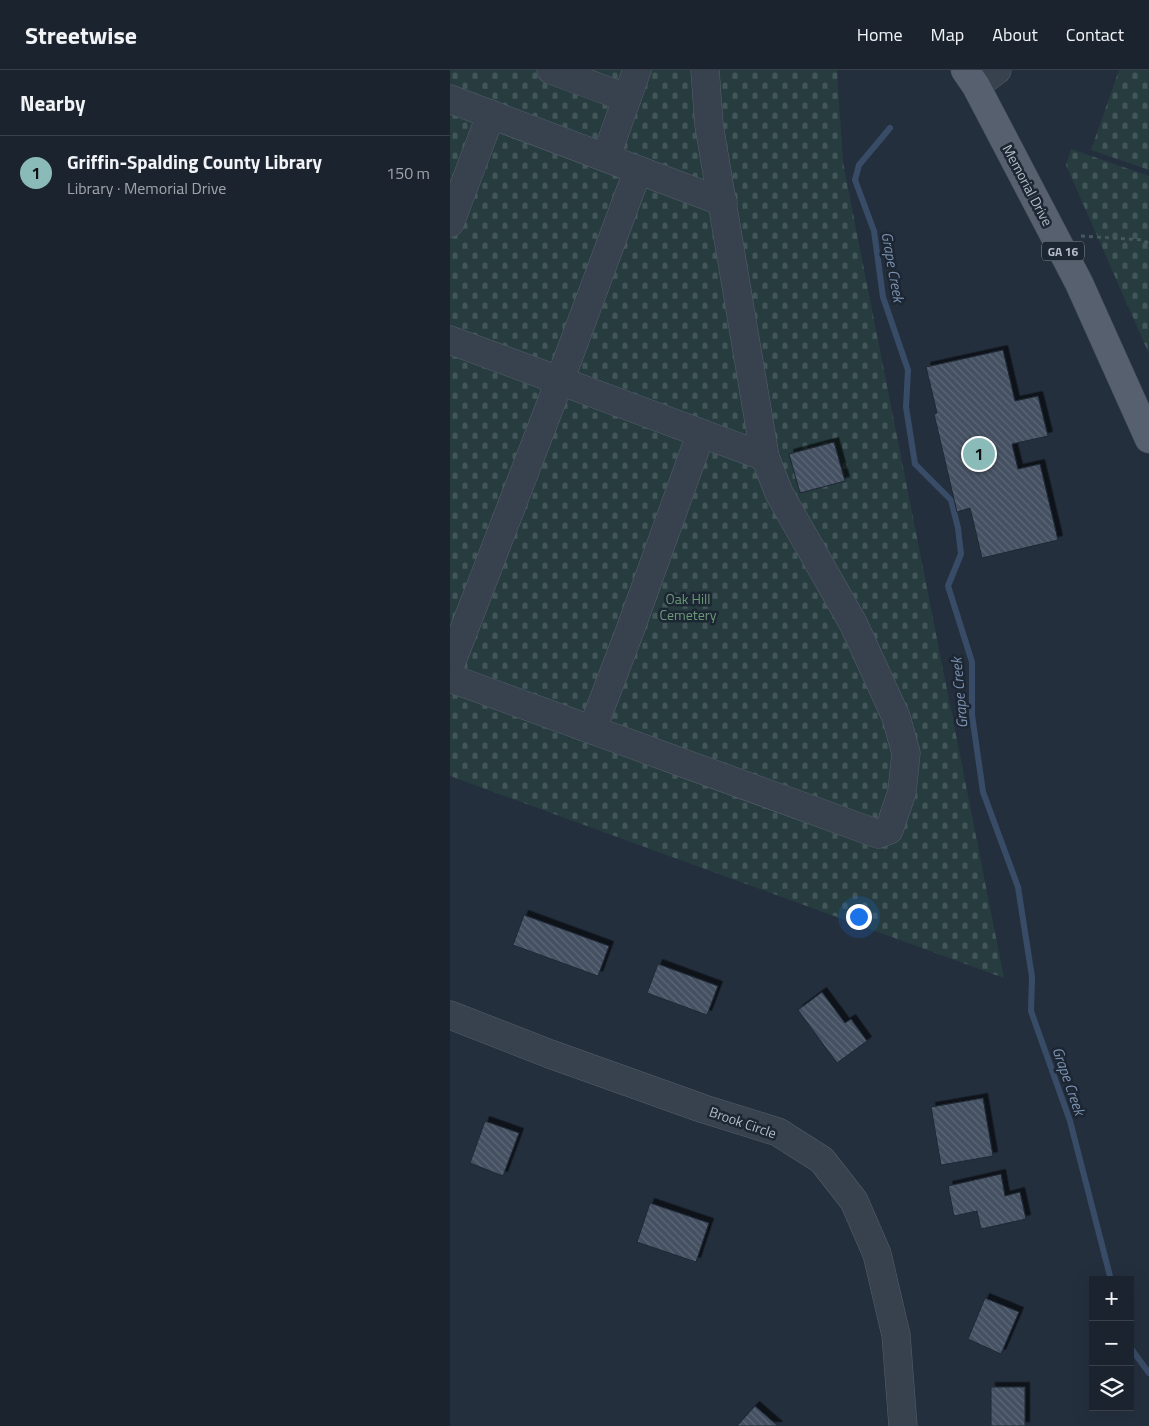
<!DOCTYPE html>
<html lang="en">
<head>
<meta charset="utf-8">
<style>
  :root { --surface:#1b232e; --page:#282f3a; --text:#f1f3f6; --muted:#a0a4aa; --line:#39404a; --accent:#8bbbb9 }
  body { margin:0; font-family:"Titillium Web",sans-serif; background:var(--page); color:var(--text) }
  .controls { position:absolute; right:15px; bottom:15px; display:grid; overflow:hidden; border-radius:0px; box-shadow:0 5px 20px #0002 }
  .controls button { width:45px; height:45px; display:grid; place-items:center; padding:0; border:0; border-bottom:1px solid var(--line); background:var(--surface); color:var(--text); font:25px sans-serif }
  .you { position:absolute; left:408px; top:846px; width:18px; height:18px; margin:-12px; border:4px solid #fff; border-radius:50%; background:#1a73e8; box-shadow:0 0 0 8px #1a73e833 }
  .badge { display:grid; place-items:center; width:32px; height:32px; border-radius:50%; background:var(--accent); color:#111; font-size:16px; font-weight:700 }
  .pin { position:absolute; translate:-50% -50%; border:2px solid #fff; box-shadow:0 1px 5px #0006 }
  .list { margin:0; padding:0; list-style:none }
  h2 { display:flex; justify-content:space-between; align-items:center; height:65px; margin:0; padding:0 20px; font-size:21px }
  h2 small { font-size:16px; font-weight:400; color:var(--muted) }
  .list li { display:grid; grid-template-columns:32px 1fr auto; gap:15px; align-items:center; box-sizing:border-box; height:75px; padding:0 20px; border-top:1px solid var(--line) }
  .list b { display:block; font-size:19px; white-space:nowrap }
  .list p { margin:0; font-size:16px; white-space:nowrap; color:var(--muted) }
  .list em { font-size:16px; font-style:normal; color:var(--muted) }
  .icon { flex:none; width:28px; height:28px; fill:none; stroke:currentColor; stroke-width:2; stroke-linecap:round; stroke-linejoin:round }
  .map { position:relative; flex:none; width:699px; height:1356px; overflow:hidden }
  header { display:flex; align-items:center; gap:30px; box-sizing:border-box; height:70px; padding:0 25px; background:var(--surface); border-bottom:1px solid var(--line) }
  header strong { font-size:24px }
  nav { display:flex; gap:28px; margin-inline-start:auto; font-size:18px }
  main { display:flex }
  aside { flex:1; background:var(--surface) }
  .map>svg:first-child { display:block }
  .cemetery { fill:url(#cemetery-stones) }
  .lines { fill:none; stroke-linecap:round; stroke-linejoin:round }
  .stream { stroke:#394c67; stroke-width:6 }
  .building { fill:url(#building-back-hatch); stroke:#1f2835; filter:url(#shadow) }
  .minor-casing { stroke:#565f6c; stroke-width:29 }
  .major-casing { stroke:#414a57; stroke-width:29 }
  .path { stroke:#44595c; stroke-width:3; stroke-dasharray:4 4; stroke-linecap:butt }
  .minor { stroke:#38414e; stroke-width:28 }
  .major { stroke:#56606e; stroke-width:28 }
  .labels { text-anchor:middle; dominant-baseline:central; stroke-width:5; stroke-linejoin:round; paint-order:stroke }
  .shield { fill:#1d2633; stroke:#878f9c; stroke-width:1 }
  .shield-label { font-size:12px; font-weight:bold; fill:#b4bcc9 }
  .street-label { font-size:14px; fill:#b4bcc9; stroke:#1d2633 }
  .park-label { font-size:14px; fill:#6b9a76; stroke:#1d2633 }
  .water-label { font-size:15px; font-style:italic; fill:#7c92b1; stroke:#1d2633 }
</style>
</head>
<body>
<header>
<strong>Streetwise</strong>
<nav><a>Home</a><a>Map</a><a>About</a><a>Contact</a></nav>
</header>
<main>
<aside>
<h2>Nearby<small></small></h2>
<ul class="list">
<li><span class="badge">1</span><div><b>Griffin-Spalding County Library</b><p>Library · Memorial Drive</p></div><em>150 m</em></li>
</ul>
</aside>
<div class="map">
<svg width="699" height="1356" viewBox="0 0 699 1356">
  <defs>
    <pattern id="cemetery-stones" width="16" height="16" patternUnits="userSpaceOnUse" patternTransform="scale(1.25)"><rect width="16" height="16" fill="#263c3f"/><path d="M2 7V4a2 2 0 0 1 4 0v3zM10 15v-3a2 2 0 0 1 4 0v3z" fill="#435659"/></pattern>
    <pattern id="building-back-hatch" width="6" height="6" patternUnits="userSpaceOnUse" patternTransform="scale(1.25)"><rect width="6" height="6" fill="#455162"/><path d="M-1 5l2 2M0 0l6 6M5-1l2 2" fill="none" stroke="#5d6877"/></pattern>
    <filter id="shadow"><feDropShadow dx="4.5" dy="-4.5" stdDeviation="0" flood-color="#0009"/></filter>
  </defs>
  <rect width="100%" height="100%" fill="#242f3e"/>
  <g class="cemetery">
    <path d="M 0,0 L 387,0 L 393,93 L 554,908 L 0,706 Z"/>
    <path d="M 669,0 L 699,0 L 699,100 L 641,80 Z"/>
    <path d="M 621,79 L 699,106 L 699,284 L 616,95 Z"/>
  </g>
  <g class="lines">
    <g class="stream">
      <path d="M 440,58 L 409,95 L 405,110 L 424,161 L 433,227 L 458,300 L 456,337 L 465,394 L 501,430 L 508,458 L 511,484 L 498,516 L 522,592 L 522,645 L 533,722 L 568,817 L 582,907 L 581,941 L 620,1051 L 661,1210"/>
      <path d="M 680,1277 L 699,1303"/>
    </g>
  </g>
  <g class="building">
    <path d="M 553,280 L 565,331 L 588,326 L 598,366 L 562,374 L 568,399 L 590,394 L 608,470 L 532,488 L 520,438 L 507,442 L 484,344 L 487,343 L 476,297 Z"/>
    <path d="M 384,372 L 395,411 L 350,423 L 339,384 Z"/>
    <path d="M 74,845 L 159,876 L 148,906 L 63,875 Z"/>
    <path d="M 208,894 L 268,916 L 257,945 L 197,923 Z"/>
    <path d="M 372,922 L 395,953 L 401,949 L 417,971 L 387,993 L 348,940 Z"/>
    <path d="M 533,1028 L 543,1086 L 491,1095 L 481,1037 Z"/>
    <path d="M 35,1051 L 69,1063 L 53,1106 L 20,1093 Z"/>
    <path d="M 551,1104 L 555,1126 L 570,1122 L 576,1149 L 531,1159 L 527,1141 L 504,1146 L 498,1116 Z"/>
    <path d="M 200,1133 L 259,1153 L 246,1192 L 187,1172 Z"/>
    <path d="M 535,1228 L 569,1242 L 551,1284 L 518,1269 Z"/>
    <rect x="541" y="1317" width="34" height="39"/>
    <path d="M 305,1336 L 328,1356 L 287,1356 Z"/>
  </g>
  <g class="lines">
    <defs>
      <g id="minor">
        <path d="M 101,0 L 177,28"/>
        <path d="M 526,16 L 547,0"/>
        <path d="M 0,29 L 273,132"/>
        <path d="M 156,87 L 187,0"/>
        <path d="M 0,153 L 41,44"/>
        <path d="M 0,270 L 315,387"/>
        <path d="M 0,596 L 110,310 L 188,100"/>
        <path d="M 0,608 L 428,764 L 439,760 L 452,722 L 456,683 L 446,647 L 403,553 L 329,423 L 315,387 L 259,55 L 255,0"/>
        <path d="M 142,660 L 179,563 L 251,363"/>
        <path d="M 0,945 L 100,984 L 254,1039 L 328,1062 L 372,1090 L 404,1131 L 427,1184 L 446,1265 L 453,1356"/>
      </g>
      <path id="major" d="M 515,0 L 526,16 L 629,213 L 699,369"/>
    </defs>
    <use href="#minor" class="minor-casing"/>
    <use href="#major" class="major-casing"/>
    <path class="path" d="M 631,166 L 693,170 L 699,174"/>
    <use href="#minor" class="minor"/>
    <use href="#major" class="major"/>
  </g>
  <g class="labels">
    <rect class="shield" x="592" y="171.5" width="42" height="19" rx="4"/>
    <g class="shield-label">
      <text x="613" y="181">GA 16</text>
    </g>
    <g class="street-label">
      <text transform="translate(578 115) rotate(62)">Memorial Drive</text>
      <text transform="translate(293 1052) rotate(19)">Brook Circle</text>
    </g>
    <g class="park-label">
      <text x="238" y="528">Oak Hill<tspan x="238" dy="16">Cemetery</tspan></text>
    </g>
    <g class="water-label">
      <text transform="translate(443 197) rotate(80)">Grape Creek</text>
      <text transform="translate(509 623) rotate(-95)">Grape Creek</text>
      <text transform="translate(619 1011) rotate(71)">Grape Creek</text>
    </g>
  </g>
</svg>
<div class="controls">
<button>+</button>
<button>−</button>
<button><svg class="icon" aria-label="layers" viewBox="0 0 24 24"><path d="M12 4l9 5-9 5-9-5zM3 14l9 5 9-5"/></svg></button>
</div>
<div class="you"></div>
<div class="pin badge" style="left:529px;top:384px">1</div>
</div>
</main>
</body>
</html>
